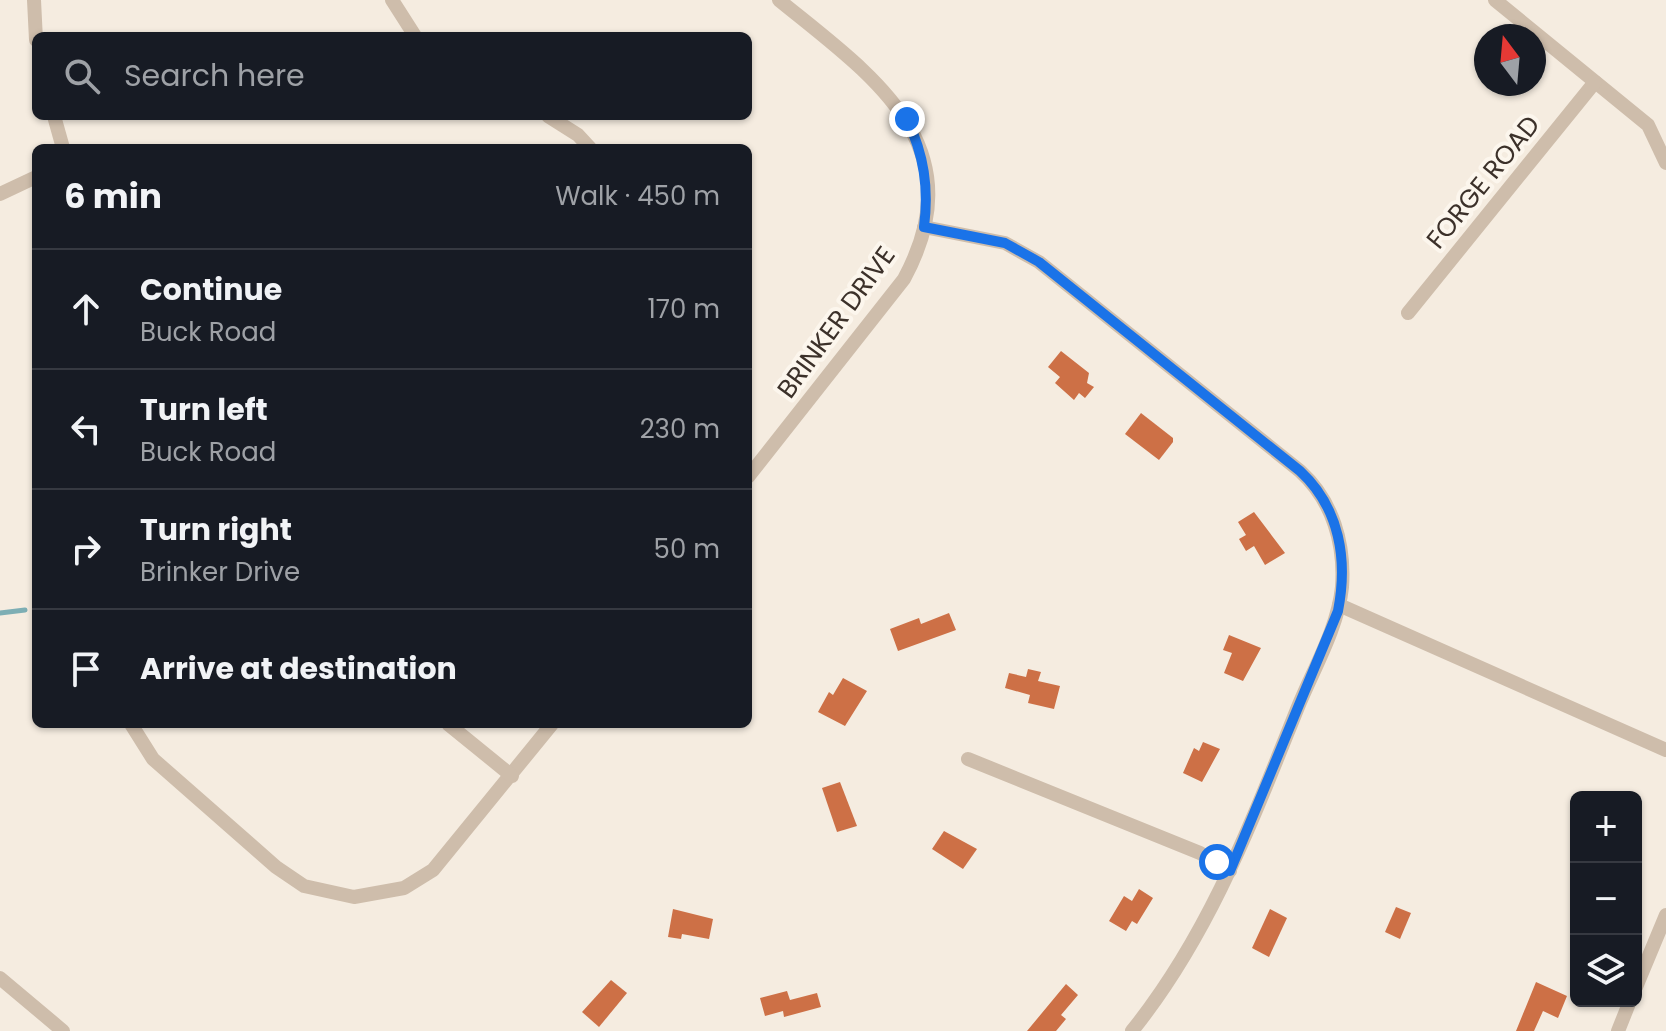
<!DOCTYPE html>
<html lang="en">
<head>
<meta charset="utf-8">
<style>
  :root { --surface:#171b24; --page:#242831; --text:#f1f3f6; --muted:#9ea1a6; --line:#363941 }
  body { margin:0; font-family:Poppins,sans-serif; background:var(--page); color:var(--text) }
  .controls { position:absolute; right:24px; bottom:24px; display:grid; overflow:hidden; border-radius:12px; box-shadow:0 2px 6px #0004 }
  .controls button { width:72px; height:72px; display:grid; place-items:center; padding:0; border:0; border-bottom:2px solid var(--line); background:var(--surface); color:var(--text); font:40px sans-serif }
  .compass { position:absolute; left:1474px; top:24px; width:72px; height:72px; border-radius:50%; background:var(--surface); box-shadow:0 2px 6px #0004; rotate:344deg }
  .stop { position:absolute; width:24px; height:24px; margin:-18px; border:6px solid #1a73e8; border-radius:50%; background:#fff }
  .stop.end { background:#1a73e8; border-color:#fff; box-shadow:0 2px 8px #0008 }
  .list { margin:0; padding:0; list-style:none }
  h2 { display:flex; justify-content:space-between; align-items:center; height:104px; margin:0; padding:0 32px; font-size:34px }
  h2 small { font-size:26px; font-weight:400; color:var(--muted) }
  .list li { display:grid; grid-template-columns:52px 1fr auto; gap:24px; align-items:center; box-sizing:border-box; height:120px; padding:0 32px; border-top:2px solid var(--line) }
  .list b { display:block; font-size:30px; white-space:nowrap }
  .list p { margin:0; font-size:26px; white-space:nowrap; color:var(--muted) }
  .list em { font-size:26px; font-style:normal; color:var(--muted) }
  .icon { flex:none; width:44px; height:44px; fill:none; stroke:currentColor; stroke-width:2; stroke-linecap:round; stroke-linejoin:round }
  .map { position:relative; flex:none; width:1666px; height:1031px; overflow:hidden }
  .search { position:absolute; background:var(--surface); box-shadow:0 2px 6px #0004; left:32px; top:32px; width:720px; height:88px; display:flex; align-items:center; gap:20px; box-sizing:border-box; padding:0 28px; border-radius:12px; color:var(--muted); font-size:30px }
  .panel { position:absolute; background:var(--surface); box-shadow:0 2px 6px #0004; left:32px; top:144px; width:720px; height:584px; border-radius:12px }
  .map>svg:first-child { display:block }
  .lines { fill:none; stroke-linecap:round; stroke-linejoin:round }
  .stream { stroke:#7daeb4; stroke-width:5 }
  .building { fill:#cd7046 }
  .minor { stroke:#cebdab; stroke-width:14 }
  .route { stroke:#1a73e8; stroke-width:10 }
  .labels { text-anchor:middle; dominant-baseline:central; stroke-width:8; stroke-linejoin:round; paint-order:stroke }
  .street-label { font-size:26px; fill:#3c312a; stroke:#fcf6ed }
</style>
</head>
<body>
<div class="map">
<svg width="1666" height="1031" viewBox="0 0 1666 1031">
  <rect width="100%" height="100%" fill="#f5ece0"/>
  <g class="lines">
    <path class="stream" d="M 0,613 L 25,610"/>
  </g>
  <g class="building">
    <path d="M 1061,351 L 1089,373 L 1087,383 L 1094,387 L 1085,398 L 1079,393 L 1074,400 L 1055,383 L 1060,377 L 1048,367 Z"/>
    <path d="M 1141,413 L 1173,438 L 1173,442 L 1159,460 L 1125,434 Z"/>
    <path d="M 1254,512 L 1285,553 L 1265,565 L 1254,546 L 1246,551 L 1239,539 L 1246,535 L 1238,522 Z"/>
    <path d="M 949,613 L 956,630 L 898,651 L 890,629 L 919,618 L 921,624 Z"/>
    <path d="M 1229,635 L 1261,648 L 1243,681 L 1224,673 L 1232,653 L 1223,650 Z"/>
    <path d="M 1028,669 L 1041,672 L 1038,681 L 1060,686 L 1054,709 L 1028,703 L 1030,695 L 1005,688 L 1009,673 L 1026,677 Z"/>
    <path d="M 843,678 L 867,691 L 845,726 L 818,712 L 829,692 L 833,695 Z"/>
    <path d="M 1203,742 L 1220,749 L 1202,782 L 1183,773 L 1194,748 L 1199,751 Z"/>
    <path d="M 840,782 L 857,826 L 837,832 L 822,788 Z"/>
    <path d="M 944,831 L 977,849 L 963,869 L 932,849 Z"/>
    <path d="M 1139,889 L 1153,898 L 1137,924 L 1132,921 L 1126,931 L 1109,921 L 1124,896 L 1132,901 Z"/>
    <path d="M 1396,907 L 1411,913 L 1400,939 L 1385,932 Z"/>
    <path d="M 673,909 L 713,919 L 709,939 L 682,934 L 681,939 L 668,937 Z"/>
    <path d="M 1270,909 L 1287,918 L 1269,957 L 1252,948 Z"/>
    <path d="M 611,980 L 627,993 L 599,1027 L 582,1012 Z"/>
    <path d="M 1536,982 L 1567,996 L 1558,1018 L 1543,1011 L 1534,1031 L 1516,1031 Z"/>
    <path d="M 1066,984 L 1078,995 L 1061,1015 L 1066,1019 L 1056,1031 L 1027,1031 Z"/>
    <path d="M 787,991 L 790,1000 L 817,993 L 821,1007 L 784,1017 L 783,1011 L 765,1016 L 760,998 Z"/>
  </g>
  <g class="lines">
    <g class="minor">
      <path d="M 34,0 L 36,40"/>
      <path d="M 392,0 L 415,36"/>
      <path d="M 1495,0 L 1648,125 L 1666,163"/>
      <path d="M 54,116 L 63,148"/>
      <path d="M 548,116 L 578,135 L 590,148"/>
      <path d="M 0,194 L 36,177"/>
      <path d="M 924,227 L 1005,243 L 1039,262 L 1300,471 C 1333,501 1345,544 1342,587 C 1338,628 1313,670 1298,707 C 1252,821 1210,934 1132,1031"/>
      <path d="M 1408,313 L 1595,82"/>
      <path d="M 748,477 L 904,279 C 977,144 871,75 779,0"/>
      <path d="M 1339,605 L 1666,750"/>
      <path d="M 131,724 L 153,759 L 276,867 L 304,886 L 354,897 L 404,888 L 433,870 L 552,724"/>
      <path d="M 448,724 L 512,776"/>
      <path d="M 968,759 L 1200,853 L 1230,871"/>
      <path d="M 0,978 L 63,1031"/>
      <path d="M 1636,987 L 1666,915"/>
      <path d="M 1618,1031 L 1630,1001"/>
    </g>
  </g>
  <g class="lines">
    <path class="route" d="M 907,119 C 924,155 929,188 924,227 L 1005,243 L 1039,262 L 1300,471 C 1340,508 1348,560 1338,611 L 1230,871 L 1217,862"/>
  </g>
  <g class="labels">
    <g class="street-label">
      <text transform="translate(1483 182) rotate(-51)">FORGE ROAD</text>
      <text transform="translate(836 322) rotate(-54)">BRINKER DRIVE</text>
    </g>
  </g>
</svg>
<div class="controls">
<button>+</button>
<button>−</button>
<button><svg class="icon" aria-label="layers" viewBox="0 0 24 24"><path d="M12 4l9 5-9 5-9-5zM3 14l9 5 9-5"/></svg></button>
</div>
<svg class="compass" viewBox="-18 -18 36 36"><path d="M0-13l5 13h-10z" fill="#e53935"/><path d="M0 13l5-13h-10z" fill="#9ea1a6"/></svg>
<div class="stop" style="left:1217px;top:862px"></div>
<div class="stop end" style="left:907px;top:119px"></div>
<div class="search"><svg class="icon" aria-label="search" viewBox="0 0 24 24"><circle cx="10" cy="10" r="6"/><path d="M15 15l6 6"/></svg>Search here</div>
<section class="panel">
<h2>6 min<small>Walk · 450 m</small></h2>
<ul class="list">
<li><svg class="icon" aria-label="ahead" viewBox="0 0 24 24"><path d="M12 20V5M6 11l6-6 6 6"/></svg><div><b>Continue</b><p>Buck Road</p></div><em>170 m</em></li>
<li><svg class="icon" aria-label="left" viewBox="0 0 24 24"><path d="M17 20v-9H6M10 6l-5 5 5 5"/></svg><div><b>Turn left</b><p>Buck Road</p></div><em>230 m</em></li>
<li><svg class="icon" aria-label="right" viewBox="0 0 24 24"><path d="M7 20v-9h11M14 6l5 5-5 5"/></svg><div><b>Turn right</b><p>Brinker Drive</p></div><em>50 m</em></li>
<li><svg class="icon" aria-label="arrive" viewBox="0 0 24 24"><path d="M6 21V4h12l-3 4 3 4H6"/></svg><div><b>Arrive at destination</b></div></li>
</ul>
</section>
</div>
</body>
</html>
